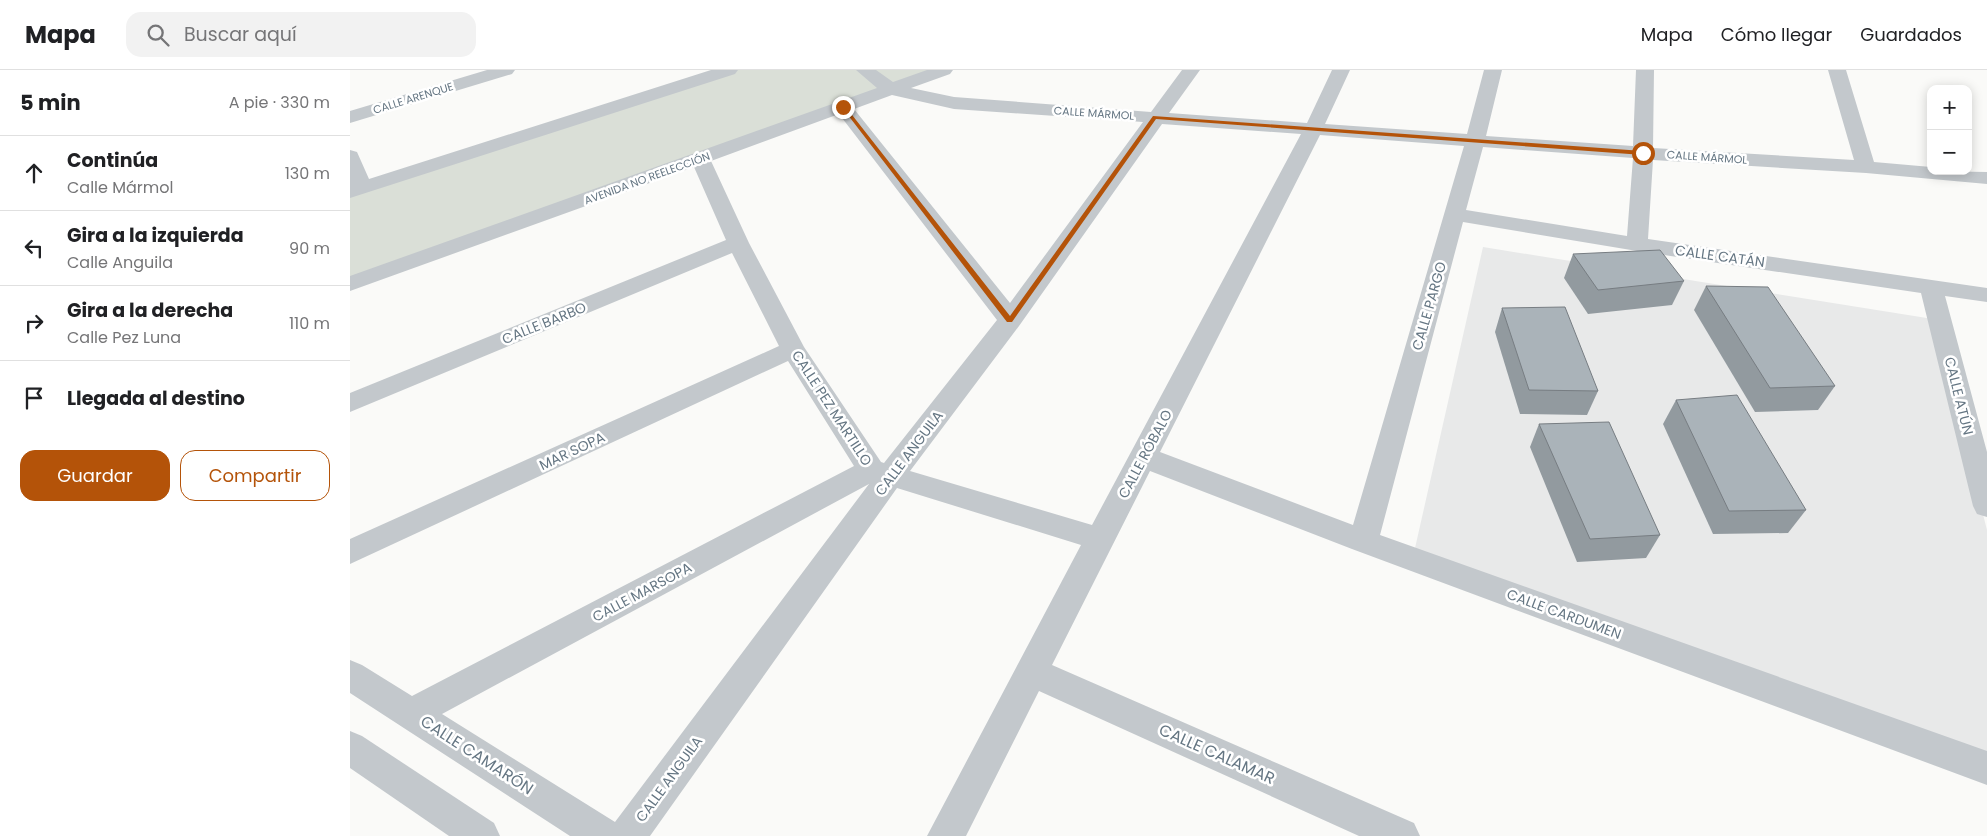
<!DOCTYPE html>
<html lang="es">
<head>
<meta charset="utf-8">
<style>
  :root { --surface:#fff; --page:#f2f2f2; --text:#202124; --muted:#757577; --line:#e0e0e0; --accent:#b45309 }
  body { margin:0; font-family:Poppins,sans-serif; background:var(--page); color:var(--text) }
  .controls { position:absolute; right:15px; top:15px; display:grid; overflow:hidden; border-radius:10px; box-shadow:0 2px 12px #0003 }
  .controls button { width:45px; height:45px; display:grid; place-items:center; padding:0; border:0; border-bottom:1px solid var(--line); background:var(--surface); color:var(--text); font:25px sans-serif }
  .stop { position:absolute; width:15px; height:15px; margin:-11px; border:4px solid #b45309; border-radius:50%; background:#fff }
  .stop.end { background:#b45309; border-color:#fff; box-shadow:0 1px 5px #0008 }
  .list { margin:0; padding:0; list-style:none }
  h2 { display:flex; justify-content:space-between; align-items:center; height:65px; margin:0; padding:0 20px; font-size:21px }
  h2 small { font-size:16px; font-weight:400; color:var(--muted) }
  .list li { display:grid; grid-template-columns:32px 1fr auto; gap:15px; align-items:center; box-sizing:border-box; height:75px; padding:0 20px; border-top:1px solid var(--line) }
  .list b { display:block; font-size:19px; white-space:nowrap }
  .list p { margin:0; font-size:16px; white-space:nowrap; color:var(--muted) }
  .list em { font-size:16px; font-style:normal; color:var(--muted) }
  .actions { display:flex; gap:10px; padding:15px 20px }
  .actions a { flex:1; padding:11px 0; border:1px solid var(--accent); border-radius:15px; text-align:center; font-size:18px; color:var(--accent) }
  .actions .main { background:var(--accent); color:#fff }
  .icon { flex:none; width:28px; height:28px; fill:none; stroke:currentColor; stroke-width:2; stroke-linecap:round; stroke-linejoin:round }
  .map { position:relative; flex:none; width:1637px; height:766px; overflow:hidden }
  header { display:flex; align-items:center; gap:30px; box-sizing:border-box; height:70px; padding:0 25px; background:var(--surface); border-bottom:1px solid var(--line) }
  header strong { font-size:24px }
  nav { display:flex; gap:28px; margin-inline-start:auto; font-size:18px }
  .search { width:350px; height:45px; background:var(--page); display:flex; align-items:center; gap:12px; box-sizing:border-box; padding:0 18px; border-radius:15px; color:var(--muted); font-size:19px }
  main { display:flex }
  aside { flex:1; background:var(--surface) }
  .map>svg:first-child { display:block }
  .built { fill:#e8e9e9 }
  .green { fill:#dadfd7 }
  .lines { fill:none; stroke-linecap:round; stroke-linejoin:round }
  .minor { fill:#c3c8cc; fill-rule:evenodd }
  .wall { fill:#929a9f }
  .building { fill:#aab3b9; stroke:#777d82 }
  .route { fill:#b45309 }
  .labels { text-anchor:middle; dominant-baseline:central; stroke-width:5; stroke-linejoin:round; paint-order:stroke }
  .far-street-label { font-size:11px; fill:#657683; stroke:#fff }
  .street-label { font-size:14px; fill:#657683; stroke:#fff }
  .near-street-label { font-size:16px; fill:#657683; stroke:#fff }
</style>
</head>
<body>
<header>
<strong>Mapa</strong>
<div class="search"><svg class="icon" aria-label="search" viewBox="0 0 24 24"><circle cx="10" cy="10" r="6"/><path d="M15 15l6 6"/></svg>Buscar aquí</div>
<nav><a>Mapa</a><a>Cómo llegar</a><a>Guardados</a></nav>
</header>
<main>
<aside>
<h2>5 min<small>A pie · 330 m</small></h2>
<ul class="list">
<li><svg class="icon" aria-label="ahead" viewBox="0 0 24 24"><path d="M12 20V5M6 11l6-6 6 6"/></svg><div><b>Continúa</b><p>Calle Mármol</p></div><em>130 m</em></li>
<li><svg class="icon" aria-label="left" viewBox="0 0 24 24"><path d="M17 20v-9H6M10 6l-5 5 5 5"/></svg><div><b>Gira a la izquierda</b><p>Calle Anguila</p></div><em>90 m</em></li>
<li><svg class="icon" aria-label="right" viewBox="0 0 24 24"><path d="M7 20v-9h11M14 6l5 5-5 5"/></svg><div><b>Gira a la derecha</b><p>Calle Pez Luna</p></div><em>110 m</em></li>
<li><svg class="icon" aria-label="arrive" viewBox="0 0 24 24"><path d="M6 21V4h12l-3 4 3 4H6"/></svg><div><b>Llegada al destino</b></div></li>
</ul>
<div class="actions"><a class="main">Guardar</a><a>Compartir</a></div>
</aside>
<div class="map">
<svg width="1637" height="766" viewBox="0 0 1637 766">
  <rect width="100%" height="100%" fill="#fafaf8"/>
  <path class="built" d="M 1133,177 L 1583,249 L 1637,460 L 1637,687 L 1063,487 Z"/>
  <path class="green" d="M 379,0 L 594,0 L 0,214 L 0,122 Z"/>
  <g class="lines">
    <g class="minor">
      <path d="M 137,0 L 165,0 L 162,4 L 0,53 L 0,41 Z"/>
      <path d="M 361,0 L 388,0 L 385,4 L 0,128 L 0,80 L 7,82 L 19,109 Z"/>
      <path d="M 506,0 L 526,0 L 543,12 L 577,0 L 603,0 L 600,4 L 561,18 L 604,27 L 801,42 L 832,0 L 850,0 L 819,43 L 957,53 L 982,0 L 1000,0 L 975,54 L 1117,64 L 1134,0 L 1152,0 L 1136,66 L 1283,76 L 1286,0 L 1304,0 L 1303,78 L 1504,90 L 1478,0 L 1496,0 L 1524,92 L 1581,97 L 1581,101 L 1637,102 L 1637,114 L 1516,103 L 1303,90 L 1298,169 L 1637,218 L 1637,232 L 1595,226 L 1637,382 L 1637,447 L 1627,444 L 1623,436 L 1571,223 L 1287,181 L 1113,152 L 1030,465 L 1637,681 L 1637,715 L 1002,479 L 800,401 L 702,595 L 1064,753 L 1070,766 L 1009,766 L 689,621 L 616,766 L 577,766 L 731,475 L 547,418 L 300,766 L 220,766 L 0,623 L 0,590 L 12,595 L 62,626 L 504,396 L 438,291 L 0,494 L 0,469 L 429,276 L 382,183 L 0,342 L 0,323 L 376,170 L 344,97 L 0,221 L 0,206 L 527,18 ZM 542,25 L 604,39 L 793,52 L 660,233 L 504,39 ZM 489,44 L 647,250 L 534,393 L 531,392 L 454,277 L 399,173 L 361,91 ZM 812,54 L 951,64 L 742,455 L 560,401 L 669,256 ZM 970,65 L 1114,76 L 1003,455 L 810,382 ZM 1133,77 L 1283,88 L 1277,166 L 1116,140 ZM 519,414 L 265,752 L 92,644 Z"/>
      <path d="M 0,661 L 12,666 L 144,753 L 150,766 L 99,766 L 0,698 Z"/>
    </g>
  </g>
  <g class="wall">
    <path d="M 1223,184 L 1334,211 L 1322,235 L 1238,244 L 1214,208 Z"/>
    <path d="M 1356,216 L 1485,316 L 1468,340 L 1405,342 L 1344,240 Z"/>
    <path d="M 1152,238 L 1248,321 L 1237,345 L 1170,344 L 1145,262 Z"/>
    <path d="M 1326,330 L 1456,440 L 1438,463 L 1363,464 L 1313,354 Z"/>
    <path d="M 1189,354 L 1310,465 L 1296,488 L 1227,492 L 1180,377 Z"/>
  </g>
  <g class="building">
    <path d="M 1310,180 L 1334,211 L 1248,220 L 1223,184 Z"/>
    <path d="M 1356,216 L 1418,217 L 1485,316 L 1420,318 Z"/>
    <path d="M 1215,237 L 1248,321 L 1179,320 L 1152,238 Z"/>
    <path d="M 1387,325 L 1456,440 L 1379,441 L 1326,330 Z"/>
    <path d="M 1259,352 L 1310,465 L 1240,469 L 1189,354 Z"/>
  </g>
  <path class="route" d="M 491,36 L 495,36 L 660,246 L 803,46 L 1293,81 L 1296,83 L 1293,85 L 806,49 L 662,252 L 657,252 Z"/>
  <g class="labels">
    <g class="far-street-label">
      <text transform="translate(63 28) rotate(-17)">CALLE ARENQUE</text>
      <text transform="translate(744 43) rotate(4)">CALLE MÁRMOL</text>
      <text transform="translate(1357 87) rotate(4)">CALLE MÁRMOL</text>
      <text transform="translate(297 108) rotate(-20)">AVENIDA NO REELECCIÓN</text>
    </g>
    <g class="street-label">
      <text transform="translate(1370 186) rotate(8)">CALLE CATÁN</text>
      <text transform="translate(1079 236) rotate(-74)">CALLE PARGO</text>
      <text transform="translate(194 253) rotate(-22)">CALLE BARBO</text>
      <text transform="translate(1609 326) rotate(76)">CALLE ATÚN</text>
      <text transform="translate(482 338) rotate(57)">CALLE PEZ MARTILLO</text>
      <text transform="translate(222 381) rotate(-25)">MAR SOPA</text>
      <text transform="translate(559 383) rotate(-53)">CALLE ANGUILA</text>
      <text transform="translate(795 384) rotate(-62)">CALLE RÓBALO</text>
      <text transform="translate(292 522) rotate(-28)">CALLE MARSOPA</text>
      <text transform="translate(1214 544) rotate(20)">CALLE CARDUMEN</text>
      <text transform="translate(319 709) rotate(-54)">CALLE ANGUILA</text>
    </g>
    <g class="near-street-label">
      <text transform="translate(867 684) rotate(24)">CALLE CALAMAR</text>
      <text transform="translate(127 685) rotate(33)">CALLE CAMARÓN</text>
    </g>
  </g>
</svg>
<div class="controls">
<button>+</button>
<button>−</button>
</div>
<div class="stop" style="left:1293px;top:83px"></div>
<div class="stop end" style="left:493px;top:37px"></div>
</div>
</main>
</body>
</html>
